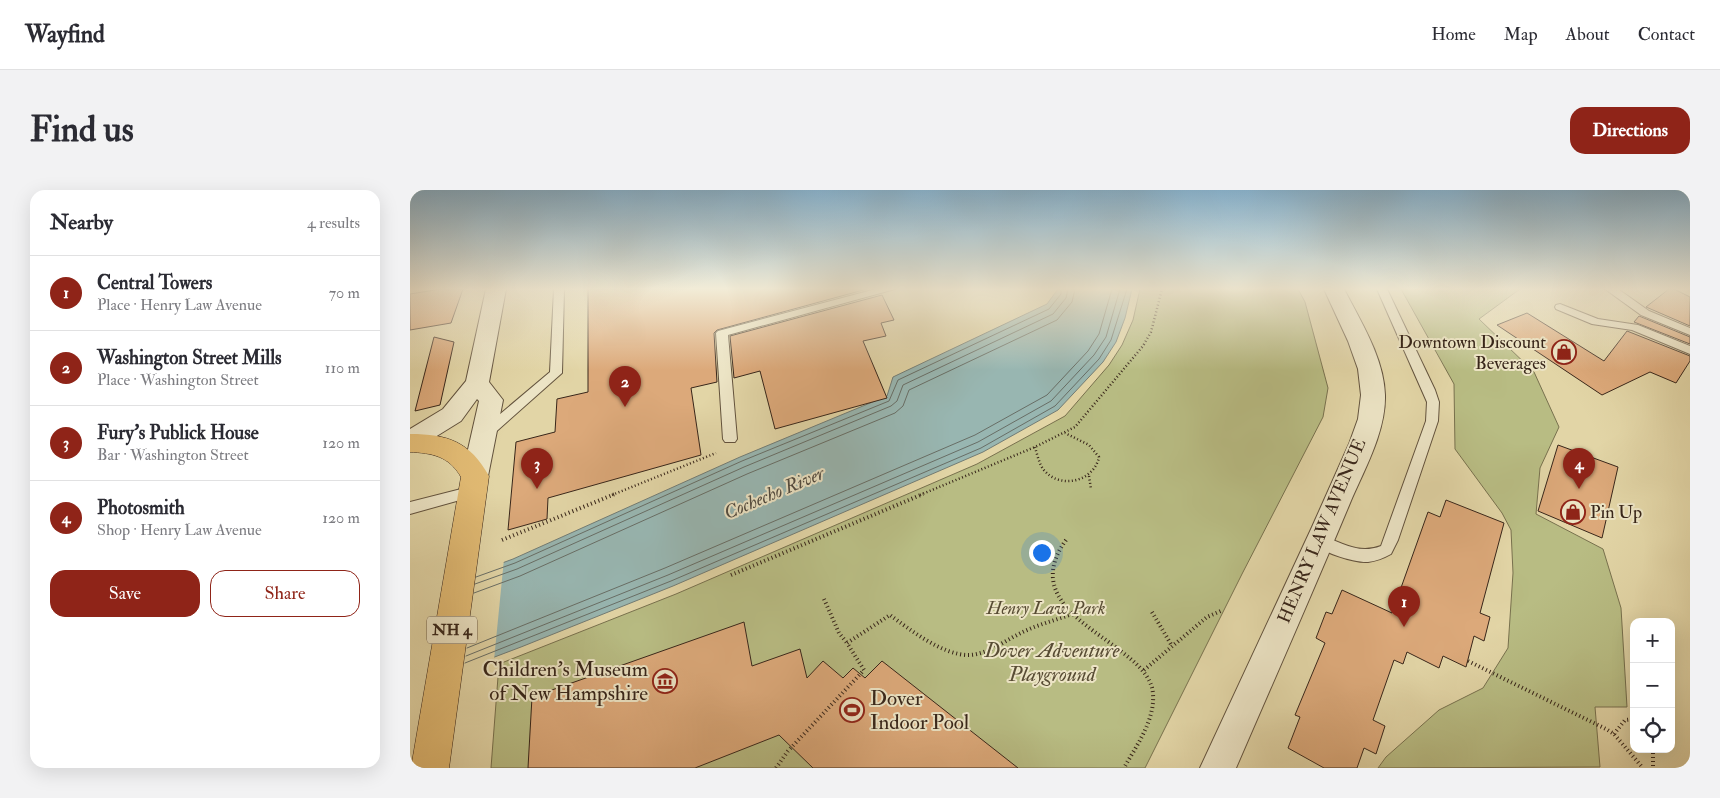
<!DOCTYPE html>
<html lang="en">
<head>
<meta charset="utf-8">
<style>
  :root { --surface:#fff; --page:#f2f2f3; --text:#2b2b33; --muted:#7c7c81; --line:#e1e1e2; --accent:#8f2418 }
  body { margin:0; font-family:"IM FELL Double Pica",serif; background:var(--page); color:var(--text) }
  .controls { position:absolute; right:15px; bottom:15px; display:grid; overflow:hidden; border-radius:10px; box-shadow:0 5px 20px #0002 }
  .controls button { width:45px; height:45px; display:grid; place-items:center; padding:0; border:0; border-bottom:1px solid var(--line); background:var(--surface); color:var(--text); font:25px sans-serif }
  .you { position:absolute; left:631px; top:362px; width:18px; height:18px; margin:-12px; border:4px solid #fff; border-radius:50%; background:#1a73e8; box-shadow:0 0 0 8px #1a73e833 }
  .badge { display:grid; place-items:center; width:32px; height:32px; border-radius:50%; background:var(--accent); color:#fff; font-size:16px; font-weight:700 }
  .pin { position:absolute; translate:-50% -41px; filter:drop-shadow(0 1px 2px #0008) }
  .pin::after { content:''; position:absolute; top:26px; width:18px; height:15px; background:inherit; clip-path:polygon(0 0,100% 0,50% 100%) }
  .list { margin:0; padding:0; list-style:none }
  h2 { display:flex; justify-content:space-between; align-items:center; height:65px; margin:0; padding:0 20px; font-size:21px }
  h2 small { font-size:16px; font-weight:400; color:var(--muted) }
  .list li { display:grid; grid-template-columns:32px 1fr auto; gap:15px; align-items:center; box-sizing:border-box; height:75px; padding:0 20px; border-top:1px solid var(--line) }
  .list b { display:block; font-size:19px; white-space:nowrap }
  .list p { margin:0; font-size:16px; white-space:nowrap; color:var(--muted) }
  .list em { font-size:16px; font-style:normal; color:var(--muted) }
  .actions { display:flex; gap:10px; padding:15px 20px }
  .actions a { flex:1; padding:11px 0; border:1px solid var(--accent); border-radius:15px; text-align:center; font-size:18px; color:var(--accent) }
  .actions .main { background:var(--accent); color:#fff }
  .icon { flex:none; width:28px; height:28px; fill:none; stroke:currentColor; stroke-width:2; stroke-linecap:round; stroke-linejoin:round }
  .map { position:relative; flex:none; width:1280px; height:578px; overflow:hidden; border-radius:15px }
  header { display:flex; align-items:center; gap:30px; box-sizing:border-box; height:70px; padding:0 25px; background:var(--surface); border-bottom:1px solid var(--line) }
  header strong { font-size:24px }
  nav { display:flex; gap:28px; margin-inline-start:auto; font-size:18px }
  .intro { display:flex; align-items:center; justify-content:space-between; box-sizing:border-box; height:120px; padding:0 30px }
  h1 { margin:0; font-size:35px }
  .button { padding:12px 22px; border-radius:15px; background:var(--accent); color:#fff; font-size:18px; font-weight:700 }
  main { display:flex; gap:30px; padding:0 30px }
  aside { flex:1; background:var(--surface); border-radius:15px; box-shadow:0 5px 20px #0002 }
  .map>svg:first-child { display:block }
  .green { fill:#b8bc83; stroke:#78714e }
  .water { fill:#98b6b1; stroke:#727c75 }
  .pier { fill:#e2d5a6 }
  .lines { fill:none; stroke-linecap:round; stroke-linejoin:round }
  .shore { stroke:#686e66; stroke-width:1 }
  .building { fill:#dca97a; stroke:#38261a }
  .service-casing { stroke:#62523d; stroke-width:2 }
  .minor-casing { stroke:#62523d; stroke-width:2 }
  .primary-casing { stroke:#38261a; stroke-width:1 }
  .path-far1 { stroke:#38261a; stroke-width:2.5; stroke-dasharray:1 2.5; stroke-linecap:butt }
  .path { stroke:#38261a; stroke-width:4; stroke-dasharray:1 3; stroke-linecap:butt }
  .service { fill:#ece4c5; fill-rule:evenodd }
  .minor { fill:#ece4c5; fill-rule:evenodd }
  .primary { fill:#e1ba73; fill-rule:evenodd }
  .labels { text-anchor:middle; dominant-baseline:central; stroke-width:4; stroke-linejoin:round; paint-order:stroke }
  .shield { fill:#ece4c5; stroke:#6e5f4d; stroke-width:1 }
  .shield-label { font-size:16px; font-weight:bold; fill:#38261a }
  .poi-label { font-size:18px; fill:#38261a; stroke:#ece4c5; text-anchor:end }
  .street-label { font-size:18px; fill:#38261a; stroke:#ece4c5 }
  .park-label { font-size:18px; font-style:italic; fill:#584c34; stroke:#ece4c5 }
  .water-label { font-size:19px; font-style:italic; fill:#504a40; stroke:#ece4c5 }
  .near-park-label { font-size:21px; font-style:italic; fill:#584c34; stroke:#ece4c5 }
  .near-poi-label { font-size:21px; fill:#38261a; stroke:#ece4c5; text-anchor:end }
</style>
</head>
<body>
<header>
<strong>Wayfind</strong>
<nav><a>Home</a><a>Map</a><a>About</a><a>Contact</a></nav>
</header>
<div class="intro"><h1>Find us</h1><a class="button">Directions</a></div>
<main>
<aside>
<h2>Nearby<small>4 results</small></h2>
<ul class="list">
<li><span class="badge">1</span><div><b>Central Towers</b><p>Place · Henry Law Avenue</p></div><em>70 m</em></li>
<li><span class="badge">2</span><div><b>Washington Street Mills</b><p>Place · Washington Street</p></div><em>110 m</em></li>
<li><span class="badge">3</span><div><b>Fury's Publick House</b><p>Bar · Washington Street</p></div><em>120 m</em></li>
<li><span class="badge">4</span><div><b>Photosmith</b><p>Shop · Henry Law Avenue</p></div><em>120 m</em></li>
</ul>
<div class="actions"><a class="main">Save</a><a>Share</a></div>
</aside>
<div class="map">
<svg width="1280" height="578" viewBox="0 0 1280 578">
  <rect width="100%" height="100%" fill="#e2d5a6"/>
  <filter id="stains"><feTurbulence type="fractalNoise" baseFrequency=".004" numOctaves="4"/><feColorMatrix values="0 0 0 0 .2 0 0 0 0 .09 0 0 0 0 .02 0 0 0 .5 -.17"/></filter>
  <radialGradient id="worn" r=".72"><stop offset=".6" stop-color="#630" stop-opacity="0"/><stop offset="1" stop-color="#630" stop-opacity=".3"/></radialGradient>
  <g class="green">
    <path d="M 730,99 L 888,99 L 895,112 L 918,198 L 913,227 L 832,384 L 735,578 L 81,578 L 89,474 L 266,404 L 567,274 L 655,226 L 699,175 L 712,155 L 723,130 Z"/>
    <path d="M 991,99 L 1110,99 L 1069,129 L 1124,182 L 1149,237 L 1130,278 L 1126,324 L 1193,359 L 1211,418 L 1217,517 L 1185,517 L 1190,577 L 968,578 L 976,567 L 1029,520 L 1073,498 L 1098,458 L 1103,383 L 1101,340 L 1092,323 L 1045,259 L 1044,194 Z"/>
  </g>
  <path class="water" d="M 648,99 L 722,99 L 715,128 L 706,152 L 693,172 L 648,220 L 573,262 L 263,396 L 111,457 L 0,499 L 0,407 L 103,369 L 330,267 L 477,206 L 483,187 L 637,114 Z"/>
  <path class="pier" d="M 94,369 L 84,470 L 0,502 L 0,404 Z"/>
  <g class="lines">
    <g class="shore">
      <path d="M 66,387 L 105,373 L 332,271 L 479,211 L 488,190 L 639,119 L 651,104 L 651,99"/>
      <path d="M 65,394 L 107,379 L 334,277 L 481,216 L 487,211 L 493,195 L 643,124 L 656,108 L 658,99"/>
      <path d="M 64,403 L 110,386 L 337,284 L 485,223 L 493,216 L 499,200 L 647,130 L 662,112 L 665,99"/>
      <path d="M 57,458 L 255,378 L 565,245 L 637,205 L 678,161 L 689,144 L 702,99"/>
      <path d="M 56,466 L 258,385 L 568,252 L 641,211 L 684,165 L 696,147 L 710,99"/>
      <path d="M 55,473 L 261,391 L 571,258 L 645,216 L 689,169 L 701,150 L 717,99"/>
    </g>
  </g>
  <g class="building">
    <path d="M 31,99 L 53,99 L 41,133 L 0,140 L 0,104 Z"/>
    <path d="M 178,99 L 457,99 L 307,140 L 304,143 L 307,192 L 281,198 L 291,265 L 138,308 L 137,329 L 98,340 L 106,252 L 145,242 L 147,209 L 178,202 Z"/>
    <path d="M 1259,99 L 1264,99 L 1280,107 L 1280,136 L 1236,117 Z"/>
    <path d="M 472,105 L 484,130 L 471,133 L 476,146 L 453,151 L 477,208 L 365,239 L 350,181 L 324,188 L 320,146 Z"/>
    <path d="M 1117,123 L 1194,171 L 1217,141 L 1280,166 L 1280,171 L 1266,193 L 1240,182 L 1192,205 L 1087,135 Z"/>
    <path d="M 1229,126 L 1280,147 L 1280,154 L 1224,132 Z"/>
    <path d="M 24,147 L 44,152 L 30,215 L 5,221 Z"/>
    <path d="M 1148,255 L 1208,277 L 1192,348 L 1128,321 Z"/>
    <path d="M 1036,310 L 1094,333 L 1070,423 L 1080,427 L 1074,451 L 1064,446 L 1056,477 L 1033,466 L 1029,478 L 997,462 L 993,474 L 984,470 L 963,530 L 975,536 L 966,564 L 954,558 L 947,578 L 914,578 L 878,558 L 890,527 L 885,525 L 915,453 L 906,448 L 916,422 L 922,424 L 932,400 L 982,423 L 1018,322 L 1030,327 Z"/>
    <path d="M 334,432 L 342,476 L 390,459 L 397,488 L 413,471 L 433,488 L 443,478 L 455,488 L 472,471 L 608,578 L 403,578 L 369,545 L 285,578 L 118,578 L 122,507 Z"/>
  </g>
  <g class="lines">
    <defs>
      <g id="service">
        <path d="M 144,99 L 154,99 L 152,183 L 80,247 L 70,247 L 69,244 L 70,241 L 140,182 Z"/>
        <path d="M 466,99 L 485,99 L 318,145 L 327,249 L 325,252 L 315,252 L 313,249 L 306,143 L 308,141 Z"/>
        <path d="M 967,99 L 977,99 L 1025,200 L 1029,212 L 1028,231 L 988,350 L 981,364 C 974,368 966,371 958,372 C 946,373 908,362 903,351 L 905,347 L 910,345 C 931,352 948,365 971,356 L 1016,231 L 1017,212 Z"/>
        <path d="M 1195,99 L 1208,99 L 1239,121 L 1280,138 L 1280,145 L 1231,125 Z"/>
        <path d="M 1150,114 L 1188,129 L 1228,135 L 1280,156 L 1280,164 L 1222,140 L 1182,134 L 1146,119 L 1145,117 L 1146,115 Z"/>
        <path d="M 63,296 L 68,297 L 70,301 L 68,305 L 0,324 L 0,312 Z"/>
      </g>
      <g id="minor">
        <path d="M 76,99 L 96,99 L 79,192 L 93,210 L 78,286 L 74,293 L 65,296 L 56,293 L 52,286 L 69,211 L 67,209 L 51,231 L 9,257 L 0,260 L 0,239 L 33,219 L 56,191 Z"/>
        <path d="M 914,99 L 934,99 C 951,132 974,168 975,205 C 976,242 954,280 940,313 C 903,402 864,490 826,578 L 790,578 L 902,337 L 939,254 L 948,229 L 951,205 L 948,179 L 938,151 Z"/>
      </g>
      <path id="primary" d="M 0,244 C 38,244 60,252 79,286 L 39,578 L 1,578 L 51,287 C 39,266 22,263 0,262 Z"/>
    </defs>
    <use href="#service" class="service-casing"/>
    <use href="#minor" class="minor-casing"/>
    <use href="#primary" class="primary-casing"/>
    <g class="path-far1">
      <path d="M 625,257 C 627,264 629,273 633,279 C 649,300 684,292 689,267 L 679,255 L 655,243"/>
      <path d="M 679,286 L 681,299"/>
      <path d="M 202,305 L 306,263"/>
      <path d="M 510,305 L 625,257 L 665,237 L 733,156 L 741,142 L 752,99"/>
    </g>
    <g class="path">
      <path d="M 92,350 L 205,304"/>
      <path d="M 656,350 C 600,428 740,451 743,504 C 745,531 726,556 714,578"/>
      <path d="M 321,385 L 513,304"/>
      <path d="M 414,409 L 429,443 L 437,453"/>
      <path d="M 742,422 L 762,456"/>
      <path d="M 1058,471 L 1196,539 L 1204,544 L 1233,578"/>
      <path d="M 734,480 L 797,427 L 813,420"/>
      <path d="M 1204,544 L 1215,530 L 1224,529"/>
      <path d="M 1243,559 L 1243,578"/>
      <path d="M 366,578 L 378,561 L 454,480 L 437,453 L 480,425 C 500,440 533,465 558,465 C 578,465 597,449 615,441 C 630,434 646,430 662,424"/>
    </g>
    <use href="#service" class="service"/>
    <use href="#minor" class="minor"/>
    <use href="#primary" class="primary"/>
  </g>
  <linearGradient id="sky" x2="0" y2="1"><stop stop-color="#88b5d2"/><stop offset="0.55" stop-color="#f2ecd7"/><stop offset="1" stop-color="#f2ecd7" stop-opacity="0"/></linearGradient>
  <rect width="1280" height="180" fill="url(#sky)"/>
  <defs>
    <symbol id="shop-ring" viewBox="-11 -11 22 22"><circle r="9.5" fill="#ece4c5" stroke="#8f2418" stroke-width="1.5"/><path d="M-5-2.5h2.3a2.7 3.5 0 0 1 5.4 0H5L5.5 6h-11ZM-1.5-2.5h3a1.5 2.3 0 0 0-3 0Z" fill="#8f2418"/></symbol>
    <symbol id="museum-ring" viewBox="-11 -11 22 22"><circle r="9.5" fill="#ece4c5" stroke="#8f2418" stroke-width="1.5"/><path d="M0-6L6-3V-2H-6V-3ZM-5-1h2V3h-2ZM-1-1h2V3h-2ZM3-1h2V3H3ZM-6 4H6V6H-6Z" fill="#8f2418"/></symbol>
    <symbol id="stadium-ring" viewBox="-11 -11 22 22"><circle r="9.5" fill="#ece4c5" stroke="#8f2418" stroke-width="1.5"/><path d="M0-5a6.5 5 0 1 0 0 10a6.5 5 0 1 0 0-10ZM-3.5-1.8h7v3.6h-7Z" fill="#8f2418"/></symbol>
  </defs>
  <g fill-rule="evenodd">
    <use href="#shop-ring" x="1140" y="148" width="28" height="28"/>
    <use href="#shop-ring" x="1149" y="308" width="28" height="28"/>
    <use href="#museum-ring" x="241" y="477" width="28" height="28"/>
    <use href="#stadium-ring" x="428" y="506" width="28" height="28"/>
  </g>
  <g class="labels">
    <rect class="shield" x="17" y="426.5" width="50" height="27" rx="4"/>
    <g class="shield-label">
      <text x="42" y="440">NH 4</text>
    </g>
    <g class="poi-label">
      <text x="1136" y="152">Downtown Discount<tspan x="1136" dy="21">Beverages</tspan></text>
      <text x="1180" y="322" text-anchor="start">Pin Up</text>
    </g>
    <g class="street-label">
      <text transform="translate(912 341) rotate(-67)">HENRY LAW AVENUE</text>
    </g>
    <g class="park-label">
      <text x="636" y="418">Henry Law Park</text>
    </g>
    <g class="water-label">
      <text transform="translate(364 303) rotate(-23)">Cochecho River</text>
    </g>
    <g class="near-park-label">
      <text x="642" y="460">Dover Adventure<tspan x="642" dy="24">Playground</tspan></text>
    </g>
    <g class="near-poi-label">
      <text x="238" y="479">Children's Museum<tspan x="238" dy="24">of New Hampshire</tspan></text>
      <text x="460" y="508" text-anchor="start">Dover<tspan x="460" dy="24">Indoor Pool</tspan></text>
    </g>
  </g>
  <rect width="100%" height="100%" filter="url(#stains)"/>
  <rect width="100%" height="100%" fill="url(#worn)"/>
</svg>
<div class="controls">
<button>+</button>
<button>−</button>
<button><svg class="icon" aria-label="locate" viewBox="0 0 24 24"><circle cx="12" cy="12" r="6"/><path d="M12 2v4M12 18v4M2 12h4M18 12h4"/></svg></button>
</div>
<div class="you"></div>
<div class="pin badge" style="left:994px;top:437px">1</div>
<div class="pin badge" style="left:215px;top:217px">2</div>
<div class="pin badge" style="left:127px;top:299px">3</div>
<div class="pin badge" style="left:1169px;top:299px">4</div>
</div>
</main>
</body>
</html>
